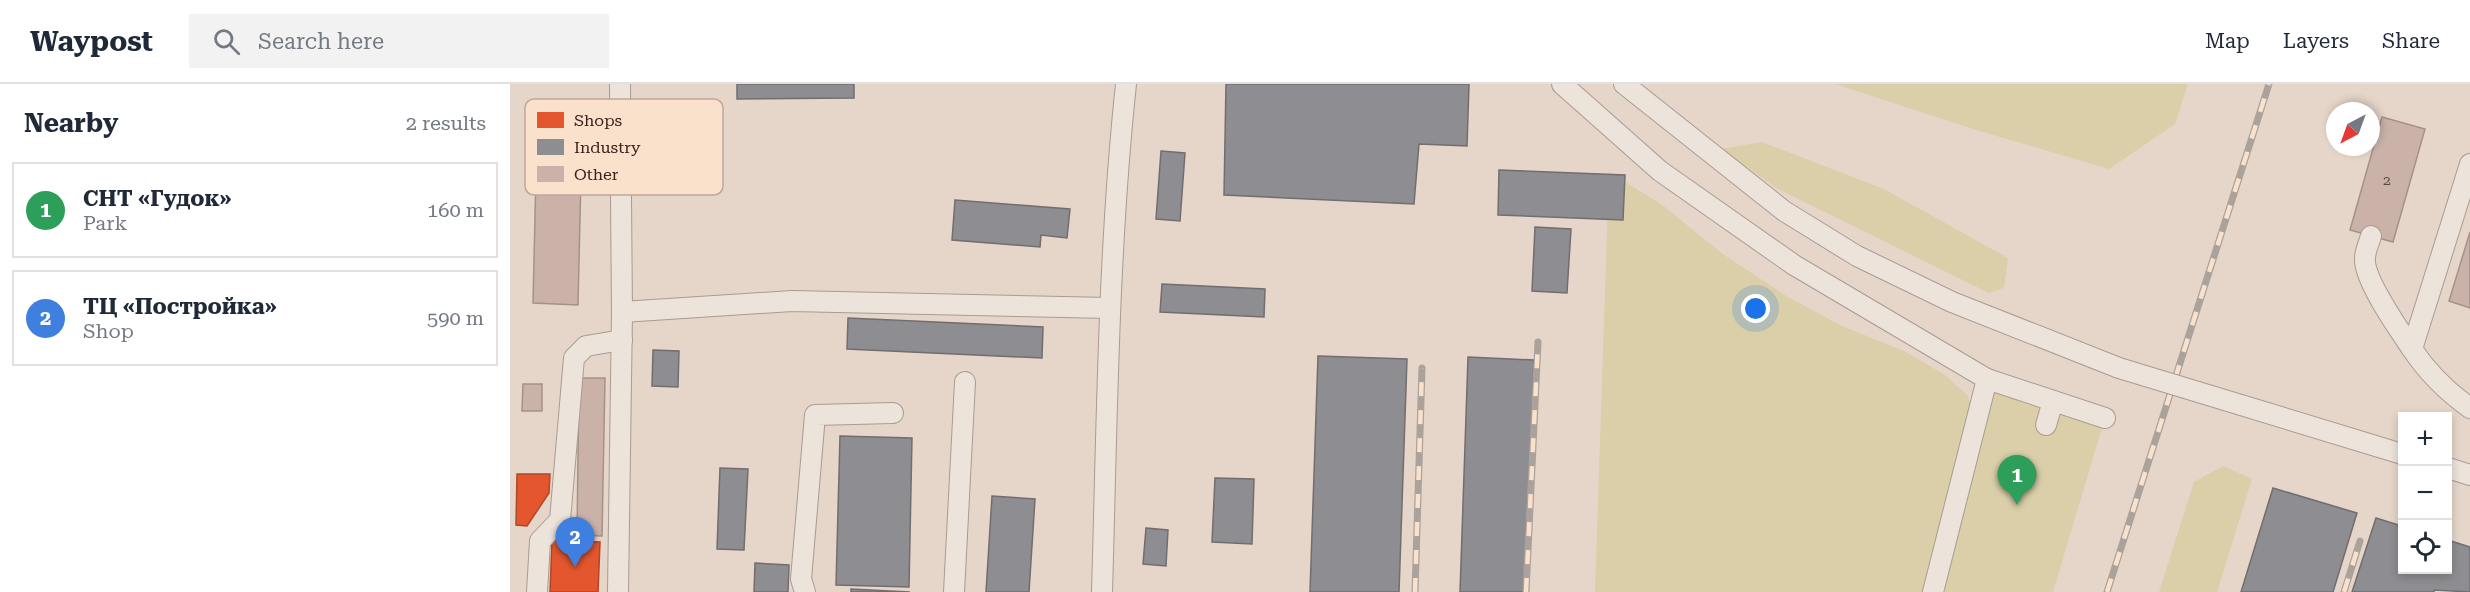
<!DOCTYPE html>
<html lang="en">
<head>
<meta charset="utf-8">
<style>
  :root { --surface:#fff; --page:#f2f2f3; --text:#1f2937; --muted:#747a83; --line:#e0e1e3; --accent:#d93025 }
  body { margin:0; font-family:"Roboto Serif",serif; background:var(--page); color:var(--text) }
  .controls { position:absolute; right:18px; bottom:18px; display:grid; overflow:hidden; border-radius:0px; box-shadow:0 3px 9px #0003 }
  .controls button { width:54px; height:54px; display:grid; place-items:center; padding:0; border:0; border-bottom:2px solid var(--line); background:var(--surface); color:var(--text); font:30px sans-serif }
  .compass { position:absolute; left:1816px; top:18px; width:54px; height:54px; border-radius:50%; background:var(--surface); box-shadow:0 3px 9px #0003; rotate:221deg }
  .you { position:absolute; left:1246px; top:225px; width:21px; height:21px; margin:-15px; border:4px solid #fff; border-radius:50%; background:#1a73e8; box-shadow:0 0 0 9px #1a73e833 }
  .badge { display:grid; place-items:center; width:39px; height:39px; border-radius:50%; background:var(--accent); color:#fff; font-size:20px; font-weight:700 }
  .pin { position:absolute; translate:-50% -50px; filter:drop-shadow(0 2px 3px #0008) }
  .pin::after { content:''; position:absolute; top:32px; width:21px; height:18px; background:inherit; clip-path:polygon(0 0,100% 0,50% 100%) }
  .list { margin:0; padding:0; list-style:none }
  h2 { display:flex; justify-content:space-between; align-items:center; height:78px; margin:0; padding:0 24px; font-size:26px }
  h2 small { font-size:20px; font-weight:400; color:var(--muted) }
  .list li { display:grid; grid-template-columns:39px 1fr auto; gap:18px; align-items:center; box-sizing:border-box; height:96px; margin:0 12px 12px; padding:0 12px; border:2px solid var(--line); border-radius:0px }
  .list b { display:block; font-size:22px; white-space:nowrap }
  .list p { margin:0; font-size:20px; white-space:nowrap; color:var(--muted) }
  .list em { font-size:20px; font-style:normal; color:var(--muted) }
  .icon { flex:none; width:33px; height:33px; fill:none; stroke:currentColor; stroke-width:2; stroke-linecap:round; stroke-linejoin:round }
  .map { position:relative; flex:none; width:1960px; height:508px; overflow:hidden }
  header { display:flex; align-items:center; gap:36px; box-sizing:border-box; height:84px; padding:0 30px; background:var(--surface); border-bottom:2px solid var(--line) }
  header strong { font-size:28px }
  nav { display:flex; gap:33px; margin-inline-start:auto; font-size:21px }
  .search { width:420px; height:54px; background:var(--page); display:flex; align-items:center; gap:15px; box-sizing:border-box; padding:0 21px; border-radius:0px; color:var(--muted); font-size:22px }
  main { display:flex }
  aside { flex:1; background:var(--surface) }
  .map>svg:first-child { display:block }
  .green { fill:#dacfa9 }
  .shops { fill:#e4572e; stroke:#b04728; stroke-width:1.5 }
  .industry { fill:#8d8d92; stroke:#746d6e; stroke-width:1.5 }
  .building { fill:#cab2a9; stroke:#a59188; stroke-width:1.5 }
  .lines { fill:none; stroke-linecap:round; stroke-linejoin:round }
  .minor-casing { stroke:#aa9b93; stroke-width:22 }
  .minor { stroke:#ece3db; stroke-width:20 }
  .rail-casing { stroke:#aba29c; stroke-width:7 }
  .rail { stroke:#f9e1cc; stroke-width:4.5; stroke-dasharray:14; stroke-linecap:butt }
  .minor-bridge-casing { stroke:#aa9b93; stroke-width:22; stroke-linecap:butt }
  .minor-bridge { stroke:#ece3db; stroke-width:20 }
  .labels { text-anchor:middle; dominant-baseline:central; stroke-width:6; stroke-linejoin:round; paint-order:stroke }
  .number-label { font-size:14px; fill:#5c463e }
  .key { fill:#f9e1cc; stroke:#bfa897; stroke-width:1.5 }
  .key-label { font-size:16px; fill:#38221a }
</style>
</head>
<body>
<header>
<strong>Waypost</strong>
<div class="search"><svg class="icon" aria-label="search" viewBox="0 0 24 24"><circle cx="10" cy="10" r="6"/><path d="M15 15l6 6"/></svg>Search here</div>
<nav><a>Map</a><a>Layers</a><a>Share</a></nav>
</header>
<main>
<aside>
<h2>Nearby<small>2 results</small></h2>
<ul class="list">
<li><span class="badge" style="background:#2e9e5b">1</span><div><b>СНТ «Гудок»</b><p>Park</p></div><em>160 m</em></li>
<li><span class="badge" style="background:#3f7fe0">2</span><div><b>ТЦ «Постройка»</b><p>Shop</p></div><em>590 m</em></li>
</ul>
</aside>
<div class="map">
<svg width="1960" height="508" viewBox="0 0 1960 508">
  <rect width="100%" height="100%" fill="#e5d6c9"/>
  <g class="green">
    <path d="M 1325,0 L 1678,0 L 1665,40 L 1599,85 L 1463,45 Z"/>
    <path d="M 1252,58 L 1374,105 L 1498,174 L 1494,204 L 1479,209 L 1268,105 L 1211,65 Z"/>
    <path d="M 1099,88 L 1151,120 L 1214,171 L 1278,213 L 1332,242 L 1394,267 L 1434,290 L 1457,311 L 1467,333 L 1477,295 L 1595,334 L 1543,508 L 1085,508 Z"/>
    <path d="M 1713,382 L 1742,395 L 1707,508 L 1649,508 L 1684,398 Z"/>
  </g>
  <g class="shops">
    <path d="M 7,390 L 40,390 L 39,409 L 17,442 L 6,441 Z"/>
    <path d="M 42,456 L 90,458 L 88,508 L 40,508 Z"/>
  </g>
  <g class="industry">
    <path d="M 227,0 L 344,0 L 344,14 L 227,15 Z"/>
    <path d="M 716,0 L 959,0 L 957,62 L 909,60 L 904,120 L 714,111 Z"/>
    <path d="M 651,67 L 675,69 L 670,137 L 646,135 Z"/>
    <path d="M 989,86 L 1115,91 L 1113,136 L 988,131 Z"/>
    <path d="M 445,116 L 560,125 L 557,154 L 531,151 L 530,163 L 442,156 Z"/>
    <path d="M 1025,143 L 1061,145 L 1057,209 L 1022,207 Z"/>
    <path d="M 652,200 L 755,205 L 754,233 L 650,228 Z"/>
    <path d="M 338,234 L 533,243 L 532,274 L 337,265 Z"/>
    <path d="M 143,266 L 169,267 L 168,303 L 142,302 Z"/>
    <path d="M 808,272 L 897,275 L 889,508 L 800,508 Z"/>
    <path d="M 958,273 L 1024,276 L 1016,508 L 950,508 Z"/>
    <path d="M 330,352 L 402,354 L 399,503 L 326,501 Z"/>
    <path d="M 210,384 L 238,385 L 234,466 L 207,465 Z"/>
    <path d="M 705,394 L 744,395 L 742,460 L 702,458 Z"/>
    <path d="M 1763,404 L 1847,429 L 1823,508 L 1731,508 Z"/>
    <path d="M 482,412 L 525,415 L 519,508 L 476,508 Z"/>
    <path d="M 1866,434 L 1892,442 L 1892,486 L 1938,486 L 1938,456 L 1960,463 L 1960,508 L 1924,506 L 1924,508 L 1842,508 Z"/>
    <path d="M 636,444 L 658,446 L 656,482 L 633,480 Z"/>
    <path d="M 245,479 L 279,481 L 278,508 L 244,508 Z"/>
    <path d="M 341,505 L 400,508 L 341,508 Z"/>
  </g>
  <g class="building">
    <path d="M 1872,33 L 1915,45 L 1883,158 L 1840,146 Z"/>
    <path d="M 26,90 L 71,91 L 68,221 L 23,219 Z"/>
    <path d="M 1960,148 L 1960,224 L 1939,217 Z"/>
    <path d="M 69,294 L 95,294 L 92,452 L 67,451 Z"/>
    <path d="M 13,300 L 32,300 L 32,327 L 12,327 Z"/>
  </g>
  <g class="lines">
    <defs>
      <g id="minor">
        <path d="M 1052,0 L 1150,87 L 1284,181 L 1477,295 L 1423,508"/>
        <path d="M 1114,0 L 1274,127 L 1347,172 L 1442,218 L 1609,284"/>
        <path d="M 1960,80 L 1902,265 C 1918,289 1936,307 1960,324"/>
        <path d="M 1861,152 C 1859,159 1855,167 1855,174 C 1853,195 1890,247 1902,265"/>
        <path d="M 112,228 L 282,217 L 600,224"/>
        <path d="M 1477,295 L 1595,334"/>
        <path d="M 1731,321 L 1892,370"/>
        <path d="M 1536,341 L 1543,317"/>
        <path d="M 1938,384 L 1960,391"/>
        <path d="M 27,508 L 30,457 L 50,436 L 64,274 L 76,262 L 112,256"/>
        <path d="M 108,508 L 112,228 L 110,0"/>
        <path d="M 295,508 L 291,495 L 305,331 L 383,329"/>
        <path d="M 444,508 L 455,298"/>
        <path d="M 592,508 C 597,339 598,169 616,0"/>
      </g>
    </defs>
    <use href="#minor" class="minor-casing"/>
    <use href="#minor" class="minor"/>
    <defs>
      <g id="rail">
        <path d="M 905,508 L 912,284"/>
        <path d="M 1016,508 L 1028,258"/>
        <path d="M 1597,508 L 1759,0"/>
        <path d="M 1834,508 L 1850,457"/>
      </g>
    </defs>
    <use href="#rail" class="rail-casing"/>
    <use href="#rail" class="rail"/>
    <defs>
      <path id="minor-bridge" d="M 1609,284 L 1731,321"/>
    </defs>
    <use href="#minor-bridge" class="minor-bridge-casing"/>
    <use href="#minor-bridge" class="minor-bridge"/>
  </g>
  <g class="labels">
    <g class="number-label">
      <text x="1877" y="96">2</text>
    </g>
  </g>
  <rect x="15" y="15" width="198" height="96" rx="9" class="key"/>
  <rect x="27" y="28" width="27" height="16" fill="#e4572e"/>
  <rect x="27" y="55" width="27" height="16" fill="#8d8d92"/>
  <rect x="27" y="82" width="27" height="16" fill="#cab2a9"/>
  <g class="key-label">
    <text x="64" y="42">Shops</text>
    <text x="64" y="69">Industry</text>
    <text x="64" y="96">Other</text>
  </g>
</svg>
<div class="controls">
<button>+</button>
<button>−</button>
<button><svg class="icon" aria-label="locate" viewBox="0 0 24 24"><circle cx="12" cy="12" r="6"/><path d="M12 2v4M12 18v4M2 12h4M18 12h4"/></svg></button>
</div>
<svg class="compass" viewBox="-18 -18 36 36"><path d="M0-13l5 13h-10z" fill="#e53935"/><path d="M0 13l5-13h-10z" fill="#747a83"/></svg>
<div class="you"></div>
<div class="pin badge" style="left:1507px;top:421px;background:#2e9e5b">1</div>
<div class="pin badge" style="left:65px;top:483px;background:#3f7fe0">2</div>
</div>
</main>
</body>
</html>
